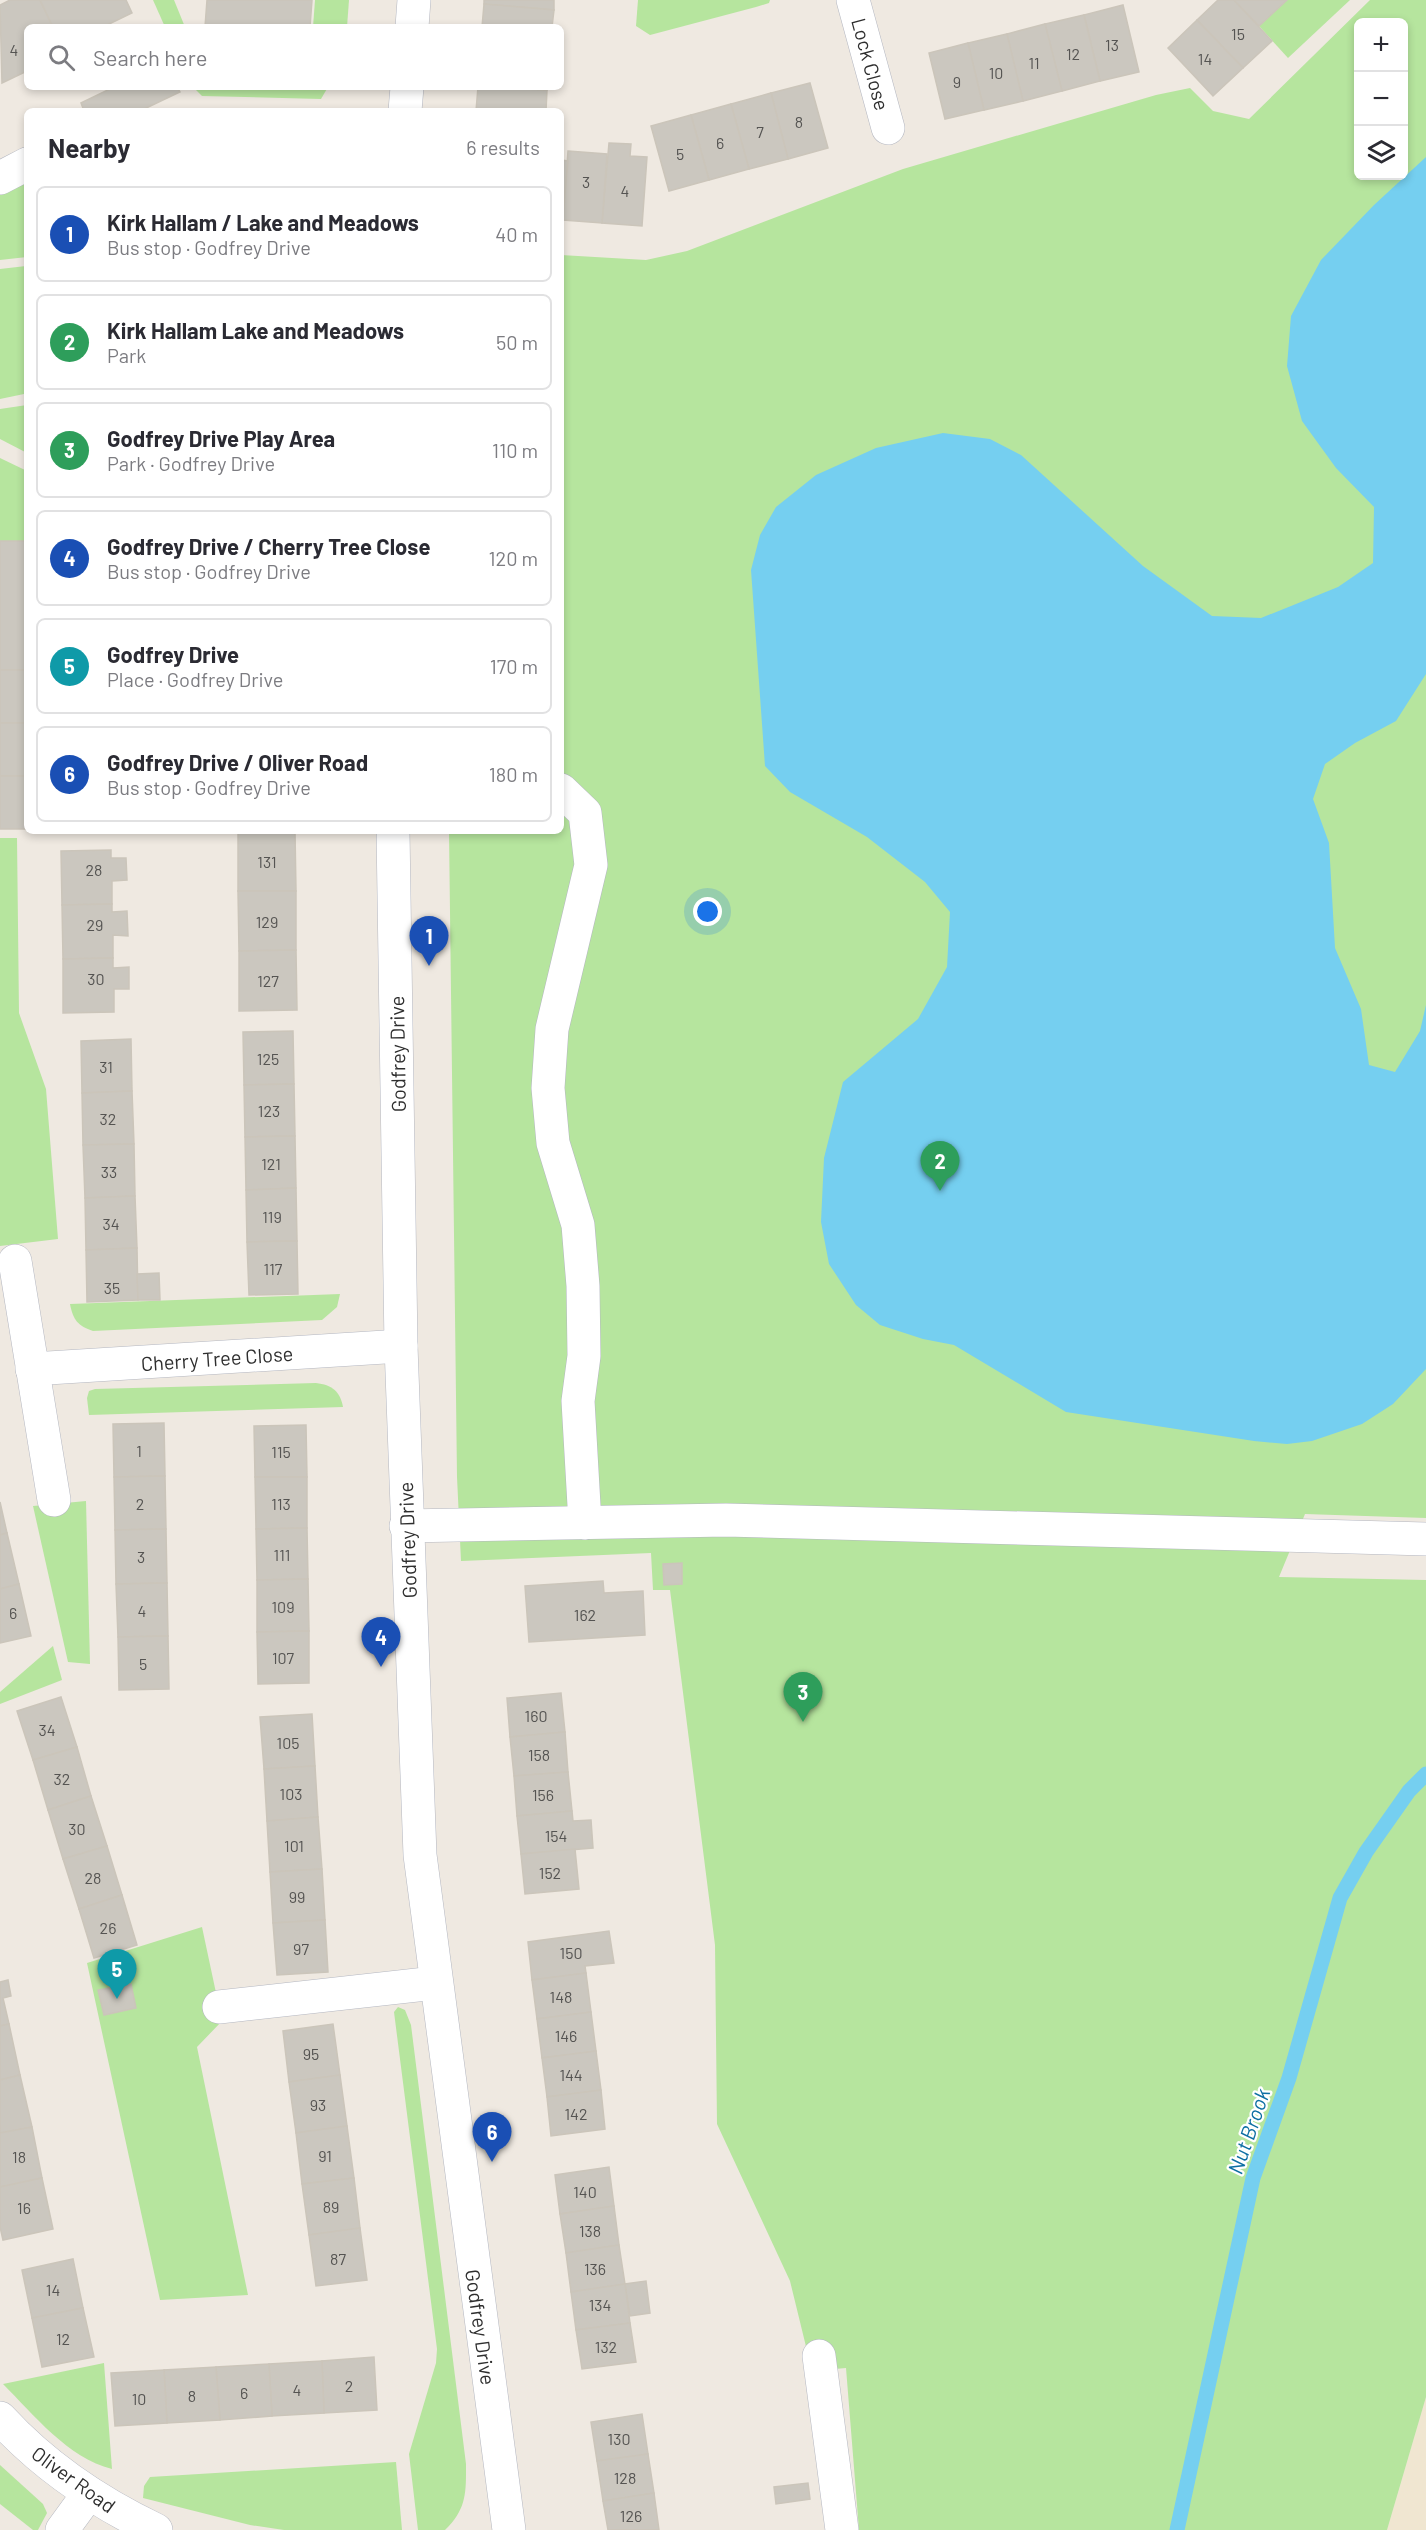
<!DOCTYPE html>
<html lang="en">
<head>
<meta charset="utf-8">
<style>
  :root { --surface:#fff; --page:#f2f2f3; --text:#2b2b33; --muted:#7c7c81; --line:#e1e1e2; --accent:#4264fb }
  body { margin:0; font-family:Barlow,sans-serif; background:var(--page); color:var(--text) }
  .controls { position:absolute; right:18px; top:18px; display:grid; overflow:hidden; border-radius:9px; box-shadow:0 3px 9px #0003 }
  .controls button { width:54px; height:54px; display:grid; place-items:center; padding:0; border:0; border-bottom:2px solid var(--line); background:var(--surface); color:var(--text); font:30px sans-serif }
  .you { position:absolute; left:708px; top:912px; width:21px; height:21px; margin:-15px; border:4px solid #fff; border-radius:50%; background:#1a73e8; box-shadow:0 0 0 9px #1a73e833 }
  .badge { display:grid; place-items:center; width:39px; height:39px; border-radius:50%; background:var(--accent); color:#fff; font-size:20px; font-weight:700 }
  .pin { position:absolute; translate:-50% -50px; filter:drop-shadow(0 2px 3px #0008) }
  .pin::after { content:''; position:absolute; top:32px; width:21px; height:18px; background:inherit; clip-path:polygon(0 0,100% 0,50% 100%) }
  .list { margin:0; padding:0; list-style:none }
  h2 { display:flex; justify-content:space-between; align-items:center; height:78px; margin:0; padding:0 24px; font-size:26px }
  h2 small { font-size:20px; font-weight:400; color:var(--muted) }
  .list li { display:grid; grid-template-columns:39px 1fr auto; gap:18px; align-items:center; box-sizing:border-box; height:96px; margin:0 12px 12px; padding:0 12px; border:2px solid var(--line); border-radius:9px }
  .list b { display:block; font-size:22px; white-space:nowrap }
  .list p { margin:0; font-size:20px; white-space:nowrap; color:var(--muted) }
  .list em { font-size:20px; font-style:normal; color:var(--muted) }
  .icon { flex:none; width:33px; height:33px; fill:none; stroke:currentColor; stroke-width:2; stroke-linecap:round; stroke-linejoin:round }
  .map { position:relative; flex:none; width:1426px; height:2530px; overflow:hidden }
  .search { position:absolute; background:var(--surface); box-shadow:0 3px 9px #0003; left:24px; top:24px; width:540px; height:66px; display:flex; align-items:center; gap:15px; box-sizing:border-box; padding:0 21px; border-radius:9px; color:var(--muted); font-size:22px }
  .panel { position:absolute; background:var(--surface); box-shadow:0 3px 9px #0003; left:24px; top:108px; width:540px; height:726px; border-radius:9px }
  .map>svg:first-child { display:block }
  .education { fill:#f0e6d1 }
  .green { fill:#b6e59e; fill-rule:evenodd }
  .water { fill:#75cff0 }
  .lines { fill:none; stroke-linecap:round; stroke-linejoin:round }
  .stream { stroke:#75cff0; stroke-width:15 }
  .building { fill:#cbc7bf; stroke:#cbc5ba; stroke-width:1.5 }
  .minor-casing { stroke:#b4b7c1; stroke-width:34 }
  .minor { stroke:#fff; stroke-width:33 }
  .labels { text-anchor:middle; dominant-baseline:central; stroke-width:4.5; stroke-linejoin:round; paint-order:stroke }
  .number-label { font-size:16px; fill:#555452 }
  .street-label { font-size:20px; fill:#2e2e2e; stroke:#fff }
  .water-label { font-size:21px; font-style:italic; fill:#0d6fa3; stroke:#fff }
</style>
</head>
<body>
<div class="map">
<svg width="1426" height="2530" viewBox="0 0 1426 2530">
  <rect width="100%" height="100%" fill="#efe9e1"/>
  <path class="education" d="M 1426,2397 L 1426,2530 L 1387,2530 Z"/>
  <g class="green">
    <path d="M 153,0 L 174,0 L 185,27 L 165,27 Z"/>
    <path d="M 315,0 L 349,0 L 347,27 L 313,27 Z"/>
    <path d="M 638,0 L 770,0 L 769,3 L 756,7 L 650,35 L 636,26 Z"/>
    <path d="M 1287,0 L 1350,0 L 1288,58 L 1259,26 Z"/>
    <path d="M 1370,0 L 1426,0 L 1426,1518 L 1305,1514 L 1279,1577 L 1426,1580 L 1426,2397 L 1387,2530 L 859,2530 L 846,2368 L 812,2371 L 790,2281 L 717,2124 L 715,1945 L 670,1590 L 653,1590 L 651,1553 L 461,1561 L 457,1477 L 449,831 L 561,831 L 561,255 L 646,260 L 687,251 L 903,169 L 1156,95 L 1190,88 L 1213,111 L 1249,119 ZM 1358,22 L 1404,22 L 1404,176 L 1358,176 Z"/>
    <path d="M 193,87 L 328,87 L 321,99 L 202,96 Z"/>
    <path d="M 27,180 L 27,257 L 0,260 L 0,193 Z"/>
    <path d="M 26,266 L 24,394 L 0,399 L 0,269 Z"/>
    <path d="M 27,405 L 27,453 L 0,439 L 0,409 Z"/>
    <path d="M 0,458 L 27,471 L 27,541 L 0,541 Z"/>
    <path d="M 0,838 L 17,838 L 19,1013 L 46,1089 L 58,1239 L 0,1246 Z"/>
    <path d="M 340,1294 L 337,1307 L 322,1320 L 93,1331 C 78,1326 73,1320 70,1304 Z"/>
    <path d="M 316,1383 C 332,1385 340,1391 343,1407 L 89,1415 L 87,1398 L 89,1391 L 95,1389 Z"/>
    <path d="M 86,1501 L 90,1664 L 68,1662 L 33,1506 Z"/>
    <path d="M 53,1646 L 62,1680 L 0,1704 L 0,1692 Z"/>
    <path d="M 202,1927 L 222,2021 L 197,2047 L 248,2295 L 160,2300 L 87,1963 Z"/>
    <path d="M 398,2007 L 405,2010 L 411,2025 L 466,2464 C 466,2492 467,2509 445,2530 L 418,2530 L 409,2454 L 436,2363 L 437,2349 L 394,2012 Z"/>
    <path d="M 104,2363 L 112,2469 C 68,2458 34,2415 3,2384 Z"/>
    <path d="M 396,2462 L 402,2530 L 284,2530 L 250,2525 L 143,2498 L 144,2486 L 150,2477 Z"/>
    <path d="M 0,2465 L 43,2504 L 47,2513 L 38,2530 L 33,2530 L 0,2504 Z"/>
  </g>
  <path class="water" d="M 1426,157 L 1426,674 L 1396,721 L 1355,743 L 1325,764 L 1313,799 L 1329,843 L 1335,948 L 1361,1009 L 1369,1065 L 1395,1072 L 1420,1031 L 1426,1005 L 1426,1369 L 1393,1404 L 1362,1424 L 1312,1441 L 1287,1444 L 1254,1441 L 1066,1412 L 954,1345 L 923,1339 L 880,1325 L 856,1305 L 829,1264 L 821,1222 L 824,1158 L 843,1082 L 918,1019 L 947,967 L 950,912 L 925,882 L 867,837 L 790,792 L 765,766 L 751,570 L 760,535 L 776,507 L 816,475 L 876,448 L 943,433 L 990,439 L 1021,455 L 1143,566 L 1212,616 L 1261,618 L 1338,587 L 1373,563 L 1374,507 L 1336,468 L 1302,421 L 1287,366 L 1291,316 L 1321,260 L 1374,205 Z"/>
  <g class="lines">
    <path class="stream" d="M 1177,2530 L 1253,2178 L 1289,2078 L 1340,1898 L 1366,1852 L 1409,1791 L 1426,1774"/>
  </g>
  <g class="building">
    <path d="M 10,0 L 40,0 L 53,27 L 27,27 L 27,71 L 2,83 L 0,5 Z"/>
    <path d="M 40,0 L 126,0 L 132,13 L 103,27 L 53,27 Z"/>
    <path d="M 207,0 L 312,0 L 310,27 L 205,27 Z"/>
    <path d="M 484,0 L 554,0 L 554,10 L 484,4 Z"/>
    <path d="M 1218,0 L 1234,0 L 1272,41 L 1243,68 L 1197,20 Z"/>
    <path d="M 1234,0 L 1287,0 L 1259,26 Z"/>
    <path d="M 484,4 L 554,10 L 552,27 L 482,27 Z"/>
    <path d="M 1123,5 L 1139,72 L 1100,81 L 1084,15 Z"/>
    <path d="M 1084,15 L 1100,81 L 1062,91 L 1045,24 Z"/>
    <path d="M 1197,20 L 1243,68 L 1213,96 L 1168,48 Z"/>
    <path d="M 1045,24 L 1062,91 L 1023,101 L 1007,34 Z"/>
    <path d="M 1007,34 L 1023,101 L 984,110 L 968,43 Z"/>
    <path d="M 968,43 L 984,110 L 945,119 L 929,53 Z"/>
    <path d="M 810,83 L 828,148 L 788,159 L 771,93 Z"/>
    <path d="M 114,87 L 177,87 L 180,92 L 140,111 L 84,111 L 81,103 Z"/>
    <path d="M 478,87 L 547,90 L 546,111 L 476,111 Z"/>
    <path d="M 504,87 L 548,87 L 547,90 Z"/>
    <path d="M 771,93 L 788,159 L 749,169 L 731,104 Z"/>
    <path d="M 731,104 L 749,169 L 709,180 L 691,115 Z"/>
    <path d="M 691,115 L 709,180 L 669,191 L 651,126 Z"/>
    <path d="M 609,143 L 631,144 L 630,156 L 647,157 L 642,226 L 602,223 Z"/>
    <path d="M 568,151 L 607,154 L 602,223 L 563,220 Z"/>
    <path d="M 561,160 L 568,161 L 564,201 L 561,201 Z"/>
    <rect x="0" y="541" width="27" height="129"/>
    <rect x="0" y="670" width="27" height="53"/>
    <rect x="0" y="723" width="27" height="53"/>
    <rect x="0" y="776" width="27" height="53"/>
    <path d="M 238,831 L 295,831 L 296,891 L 238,891 Z"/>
    <path d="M 111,850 L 111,858 L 126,858 L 127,880 L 112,881 L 112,904 L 62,905 L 61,851 Z"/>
    <path d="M 238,891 L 296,891 L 296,950 L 239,951 Z"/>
    <path d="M 112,904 L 112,912 L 127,911 L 128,936 L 113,935 L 113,958 L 63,959 L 62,905 Z"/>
    <path d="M 296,950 L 297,1010 L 239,1011 L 239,951 Z"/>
    <path d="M 113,958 L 113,968 L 129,967 L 129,989 L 114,989 L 114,1012 L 63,1013 L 63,959 Z"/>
    <path d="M 293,1031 L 294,1084 L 244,1085 L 243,1032 Z"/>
    <path d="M 131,1039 L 132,1091 L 82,1093 L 81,1041 Z"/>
    <path d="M 294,1084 L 295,1136 L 245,1137 L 244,1085 Z"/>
    <path d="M 132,1091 L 134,1144 L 83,1145 L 82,1093 Z"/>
    <path d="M 295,1136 L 296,1188 L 246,1190 L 245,1137 Z"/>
    <path d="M 134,1144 L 135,1196 L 85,1198 L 83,1145 Z"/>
    <path d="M 296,1188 L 297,1241 L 247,1242 L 246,1190 Z"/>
    <path d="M 135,1196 L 137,1248 L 86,1250 L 85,1198 Z"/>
    <path d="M 297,1241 L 298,1294 L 249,1295 L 247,1242 Z"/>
    <path d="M 137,1248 L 138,1300 L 87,1302 L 86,1250 Z"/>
    <path d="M 159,1273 L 160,1300 L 138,1300 L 137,1274 Z"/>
    <path d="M 164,1423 L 165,1476 L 114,1477 L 113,1424 Z"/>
    <path d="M 306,1425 L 307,1477 L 255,1477 L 254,1426 Z"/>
    <path d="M 165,1476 L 166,1529 L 115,1530 L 114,1477 Z"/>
    <path d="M 255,1477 L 307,1477 L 307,1528 L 256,1529 Z"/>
    <path d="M 0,1502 L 7,1533 L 0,1535 Z"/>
    <path d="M 307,1528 L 308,1579 L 257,1580 L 256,1529 Z"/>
    <path d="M 166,1529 L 167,1583 L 116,1584 L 115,1530 Z"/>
    <path d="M 7,1533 L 19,1584 L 0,1589 L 0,1535 Z"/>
    <path d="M 682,1563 L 682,1584 L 664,1585 L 663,1564 Z"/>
    <path d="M 308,1579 L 309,1631 L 257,1632 L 257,1580 Z"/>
    <path d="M 603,1581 L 604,1593 L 643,1591 L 645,1635 L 529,1642 L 525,1586 Z"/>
    <path d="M 167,1583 L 168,1636 L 118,1637 L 116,1584 Z"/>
    <path d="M 19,1584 L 31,1636 L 0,1643 L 0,1589 Z"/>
    <path d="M 309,1631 L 309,1683 L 258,1684 L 257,1632 Z"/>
    <path d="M 168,1636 L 169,1689 L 119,1690 L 118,1637 Z"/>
    <path d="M 561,1693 L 565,1732 L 510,1737 L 507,1698 Z"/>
    <path d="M 61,1697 L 77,1747 L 33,1760 L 17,1711 Z"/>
    <path d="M 312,1714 L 315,1766 L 264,1769 L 260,1717 Z"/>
    <path d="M 565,1732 L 568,1772 L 514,1776 L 510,1737 Z"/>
    <path d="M 77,1747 L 91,1796 L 48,1810 L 33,1760 Z"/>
    <path d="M 315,1766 L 318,1817 L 267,1821 L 264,1769 Z"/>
    <path d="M 568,1772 L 572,1811 L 517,1816 L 514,1776 Z"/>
    <path d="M 91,1796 L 107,1846 L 63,1859 L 48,1810 Z"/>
    <path d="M 572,1811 L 573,1821 L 591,1820 L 593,1848 L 521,1854 L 517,1816 Z"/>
    <path d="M 318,1817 L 322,1869 L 270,1872 L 267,1821 Z"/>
    <path d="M 107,1846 L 122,1895 L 79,1909 L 63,1859 Z"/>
    <path d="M 575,1849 L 579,1889 L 525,1894 L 521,1854 Z"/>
    <path d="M 322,1869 L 325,1920 L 273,1923 L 270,1872 Z"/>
    <path d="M 122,1895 L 137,1945 L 94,1958 L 79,1909 Z"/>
    <path d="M 325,1920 L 328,1972 L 277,1975 L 273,1923 Z"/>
    <path d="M 609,1931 L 614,1963 L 585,1966 L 586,1973 L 532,1980 L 528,1942 Z"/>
    <path d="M 586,1973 L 591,2012 L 537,2019 L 532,1980 Z"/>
    <path d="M 8,1980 L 11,1996 L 3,1998 L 9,2024 L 0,2026 L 0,1982 Z"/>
    <path d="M 131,1984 L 136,2008 L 104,2015 L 98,1990 Z"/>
    <path d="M 591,2012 L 596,2051 L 542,2058 L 537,2019 Z"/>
    <path d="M 9,2024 L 20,2075 L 0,2080 L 0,2026 Z"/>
    <path d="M 333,2024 L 340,2075 L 289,2082 L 283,2031 Z"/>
    <path d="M 596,2051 L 601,2090 L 547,2097 L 542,2058 Z"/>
    <path d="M 20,2075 L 32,2127 L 0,2133 L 0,2080 Z"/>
    <path d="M 340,2075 L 347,2126 L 296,2133 L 289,2082 Z"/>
    <path d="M 601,2090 L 605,2129 L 551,2136 L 547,2097 Z"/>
    <path d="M 347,2126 L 354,2178 L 302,2184 L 296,2133 Z"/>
    <path d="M 32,2127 L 42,2178 L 0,2187 L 0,2133 Z"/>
    <path d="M 609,2167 L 614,2206 L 560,2214 L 555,2175 Z"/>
    <path d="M 42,2178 L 53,2229 L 3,2240 L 0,2227 L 0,2187 Z"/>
    <path d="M 354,2178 L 360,2228 L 309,2235 L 302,2184 Z"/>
    <path d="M 614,2206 L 619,2245 L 566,2253 L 560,2214 Z"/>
    <path d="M 360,2228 L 367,2280 L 316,2286 L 309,2235 Z"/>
    <path d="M 619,2245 L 625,2284 L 571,2292 L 566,2253 Z"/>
    <path d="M 73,2259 L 83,2308 L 32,2318 L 22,2270 Z"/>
    <path d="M 646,2281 L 650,2313 L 630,2316 L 625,2284 Z"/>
    <path d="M 625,2284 L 630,2323 L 576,2330 L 571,2292 Z"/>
    <path d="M 83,2308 L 94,2357 L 42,2367 L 32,2318 Z"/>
    <path d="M 630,2323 L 636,2362 L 582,2369 L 576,2330 Z"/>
    <path d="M 374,2357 L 377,2410 L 324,2413 L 322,2361 Z"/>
    <path d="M 322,2361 L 324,2413 L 272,2416 L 269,2364 Z"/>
    <path d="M 269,2364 L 272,2416 L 220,2420 L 216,2367 Z"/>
    <path d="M 216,2367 L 220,2420 L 167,2423 L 164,2370 Z"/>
    <path d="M 164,2370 L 167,2423 L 115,2426 L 111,2373 Z"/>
    <path d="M 642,2414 L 648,2454 L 597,2461 L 591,2422 Z"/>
    <path d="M 648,2454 L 654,2493 L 603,2501 L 597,2461 Z"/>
    <path d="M 808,2483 L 810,2499 L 776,2504 L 774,2487 Z"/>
    <path d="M 654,2493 L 659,2530 L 608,2530 L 603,2501 Z"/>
  </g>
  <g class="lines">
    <defs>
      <g id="minor">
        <path d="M 853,0 L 888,128"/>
        <path d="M 412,27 L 414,0"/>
        <path d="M 405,111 L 407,87"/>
        <path d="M 0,178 L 27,164"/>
        <path d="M 561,790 L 585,813 L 591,865 L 552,1029 L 548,1088 L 553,1143 L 578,1225 L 583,1286 L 584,1356 L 578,1401 L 585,1523"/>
        <path d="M 393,831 L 401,1346 L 420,1855 L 509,2530"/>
        <path d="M 15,1261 L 54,1500"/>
        <path d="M 32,1369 L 401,1346"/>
        <path d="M 406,1526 L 726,1520 L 1426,1539"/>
        <path d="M 219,2007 L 435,1983"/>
        <path d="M 819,2356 L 842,2530"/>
        <path d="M 0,2418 C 44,2466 97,2502 156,2530"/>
        <path d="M 62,2530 L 89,2493"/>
      </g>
    </defs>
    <use href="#minor" class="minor-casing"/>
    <use href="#minor" class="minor"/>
  </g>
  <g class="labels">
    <g class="number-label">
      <text x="1238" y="33">15</text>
      <text x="1112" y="44">13</text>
      <text x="14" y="49">4</text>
      <text x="1073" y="53">12</text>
      <text x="1205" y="58">14</text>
      <text x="1034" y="62">11</text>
      <text x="996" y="72">10</text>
      <text x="957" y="81">9</text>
      <text x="799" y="121">8</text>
      <text x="760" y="131">7</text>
      <text x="720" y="142">6</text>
      <text x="680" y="153">5</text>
      <text x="586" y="181">3</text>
      <text x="625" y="190">4</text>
      <text x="267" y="861">131</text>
      <text x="94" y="869">28</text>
      <text x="267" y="921">129</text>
      <text x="95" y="924">29</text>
      <text x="96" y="978">30</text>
      <text x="268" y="980">127</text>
      <text x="268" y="1058">125</text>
      <text x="106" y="1066">31</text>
      <text x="269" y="1110">123</text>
      <text x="108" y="1118">32</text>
      <text x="271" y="1163">121</text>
      <text x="109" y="1171">33</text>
      <text x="272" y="1216">119</text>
      <text x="111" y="1223">34</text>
      <text x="273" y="1268">117</text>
      <text x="112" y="1287">35</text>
      <text x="139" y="1450">1</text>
      <text x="281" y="1451">115</text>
      <text x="140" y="1503">2</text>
      <text x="281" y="1503">113</text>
      <text x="282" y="1554">111</text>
      <text x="141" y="1556">3</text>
      <text x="283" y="1606">109</text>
      <text x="142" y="1610">4</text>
      <text x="13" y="1612">6</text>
      <text x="585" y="1614">162</text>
      <text x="283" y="1657">107</text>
      <text x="143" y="1663">5</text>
      <text x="536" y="1715">160</text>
      <text x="47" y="1729">34</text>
      <text x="288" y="1742">105</text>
      <text x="539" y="1754">158</text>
      <text x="62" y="1778">32</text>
      <text x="291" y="1793">103</text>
      <text x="543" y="1794">156</text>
      <text x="77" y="1828">30</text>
      <text x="556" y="1835">154</text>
      <text x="294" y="1845">101</text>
      <text x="550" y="1872">152</text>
      <text x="93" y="1877">28</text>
      <text x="297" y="1896">99</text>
      <text x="108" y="1927">26</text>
      <text x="301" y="1948">97</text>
      <text x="571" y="1952">150</text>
      <text x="561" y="1996">148</text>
      <text x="566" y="2035">146</text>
      <text x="311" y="2053">95</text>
      <text x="571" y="2074">144</text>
      <text x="318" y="2104">93</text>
      <text x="576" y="2113">142</text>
      <text x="325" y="2155">91</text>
      <text x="19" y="2156">18</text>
      <text x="585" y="2191">140</text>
      <text x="331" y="2206">89</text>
      <text x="24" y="2207">16</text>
      <text x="590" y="2230">138</text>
      <text x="338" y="2258">87</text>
      <text x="595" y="2268">136</text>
      <text x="53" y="2289">14</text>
      <text x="600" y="2304">134</text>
      <text x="63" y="2338">12</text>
      <text x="606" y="2346">132</text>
      <text x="349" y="2385">2</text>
      <text x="297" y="2389">4</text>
      <text x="244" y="2392">6</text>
      <text x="192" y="2395">8</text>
      <text x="139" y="2398">10</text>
      <text x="619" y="2438">130</text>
      <text x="625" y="2477">128</text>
      <text x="631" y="2515">126</text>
    </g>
    <g class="street-label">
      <text transform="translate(871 64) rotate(75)">Lock Close</text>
      <text transform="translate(397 1054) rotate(-91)">Godfrey Drive</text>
      <text transform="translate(217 1358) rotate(-4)">Cherry Tree Close</text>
      <text transform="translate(407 1540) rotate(-92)">Godfrey Drive</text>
      <text transform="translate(481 2327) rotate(82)">Godfrey Drive</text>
      <text transform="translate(74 2479) rotate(36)">Oliver Road</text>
    </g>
    <g class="water-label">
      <text transform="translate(1248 2131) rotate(-71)">Nut Brook</text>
    </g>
  </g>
</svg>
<div class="controls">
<button>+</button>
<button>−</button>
<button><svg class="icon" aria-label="layers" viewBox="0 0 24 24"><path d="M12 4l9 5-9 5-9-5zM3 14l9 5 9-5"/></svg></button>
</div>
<div class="you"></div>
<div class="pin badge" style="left:429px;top:966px;background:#1a4fb4">1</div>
<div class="pin badge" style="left:940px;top:1191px;background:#2e9e5b">2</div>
<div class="pin badge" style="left:803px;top:1722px;background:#2e9e5b">3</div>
<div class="pin badge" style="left:381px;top:1667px;background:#1a4fb4">4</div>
<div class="pin badge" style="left:117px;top:1999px;background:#0f9aa8">5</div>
<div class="pin badge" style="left:492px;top:2162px;background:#1a4fb4">6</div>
<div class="search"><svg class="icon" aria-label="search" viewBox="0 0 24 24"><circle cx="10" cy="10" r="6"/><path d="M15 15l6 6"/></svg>Search here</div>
<section class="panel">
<h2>Nearby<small>6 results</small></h2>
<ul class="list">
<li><span class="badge" style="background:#1a4fb4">1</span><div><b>Kirk Hallam / Lake and Meadows</b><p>Bus stop · Godfrey Drive</p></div><em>40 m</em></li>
<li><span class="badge" style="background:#2e9e5b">2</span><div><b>Kirk Hallam Lake and Meadows</b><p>Park</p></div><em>50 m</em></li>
<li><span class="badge" style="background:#2e9e5b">3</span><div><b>Godfrey Drive Play Area</b><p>Park · Godfrey Drive</p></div><em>110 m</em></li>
<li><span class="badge" style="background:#1a4fb4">4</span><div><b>Godfrey Drive / Cherry Tree Close</b><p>Bus stop · Godfrey Drive</p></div><em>120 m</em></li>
<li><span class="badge" style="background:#0f9aa8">5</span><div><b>Godfrey Drive</b><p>Place · Godfrey Drive</p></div><em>170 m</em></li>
<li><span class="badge" style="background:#1a4fb4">6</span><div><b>Godfrey Drive / Oliver Road</b><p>Bus stop · Godfrey Drive</p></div><em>180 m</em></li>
</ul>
</section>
</div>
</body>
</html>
